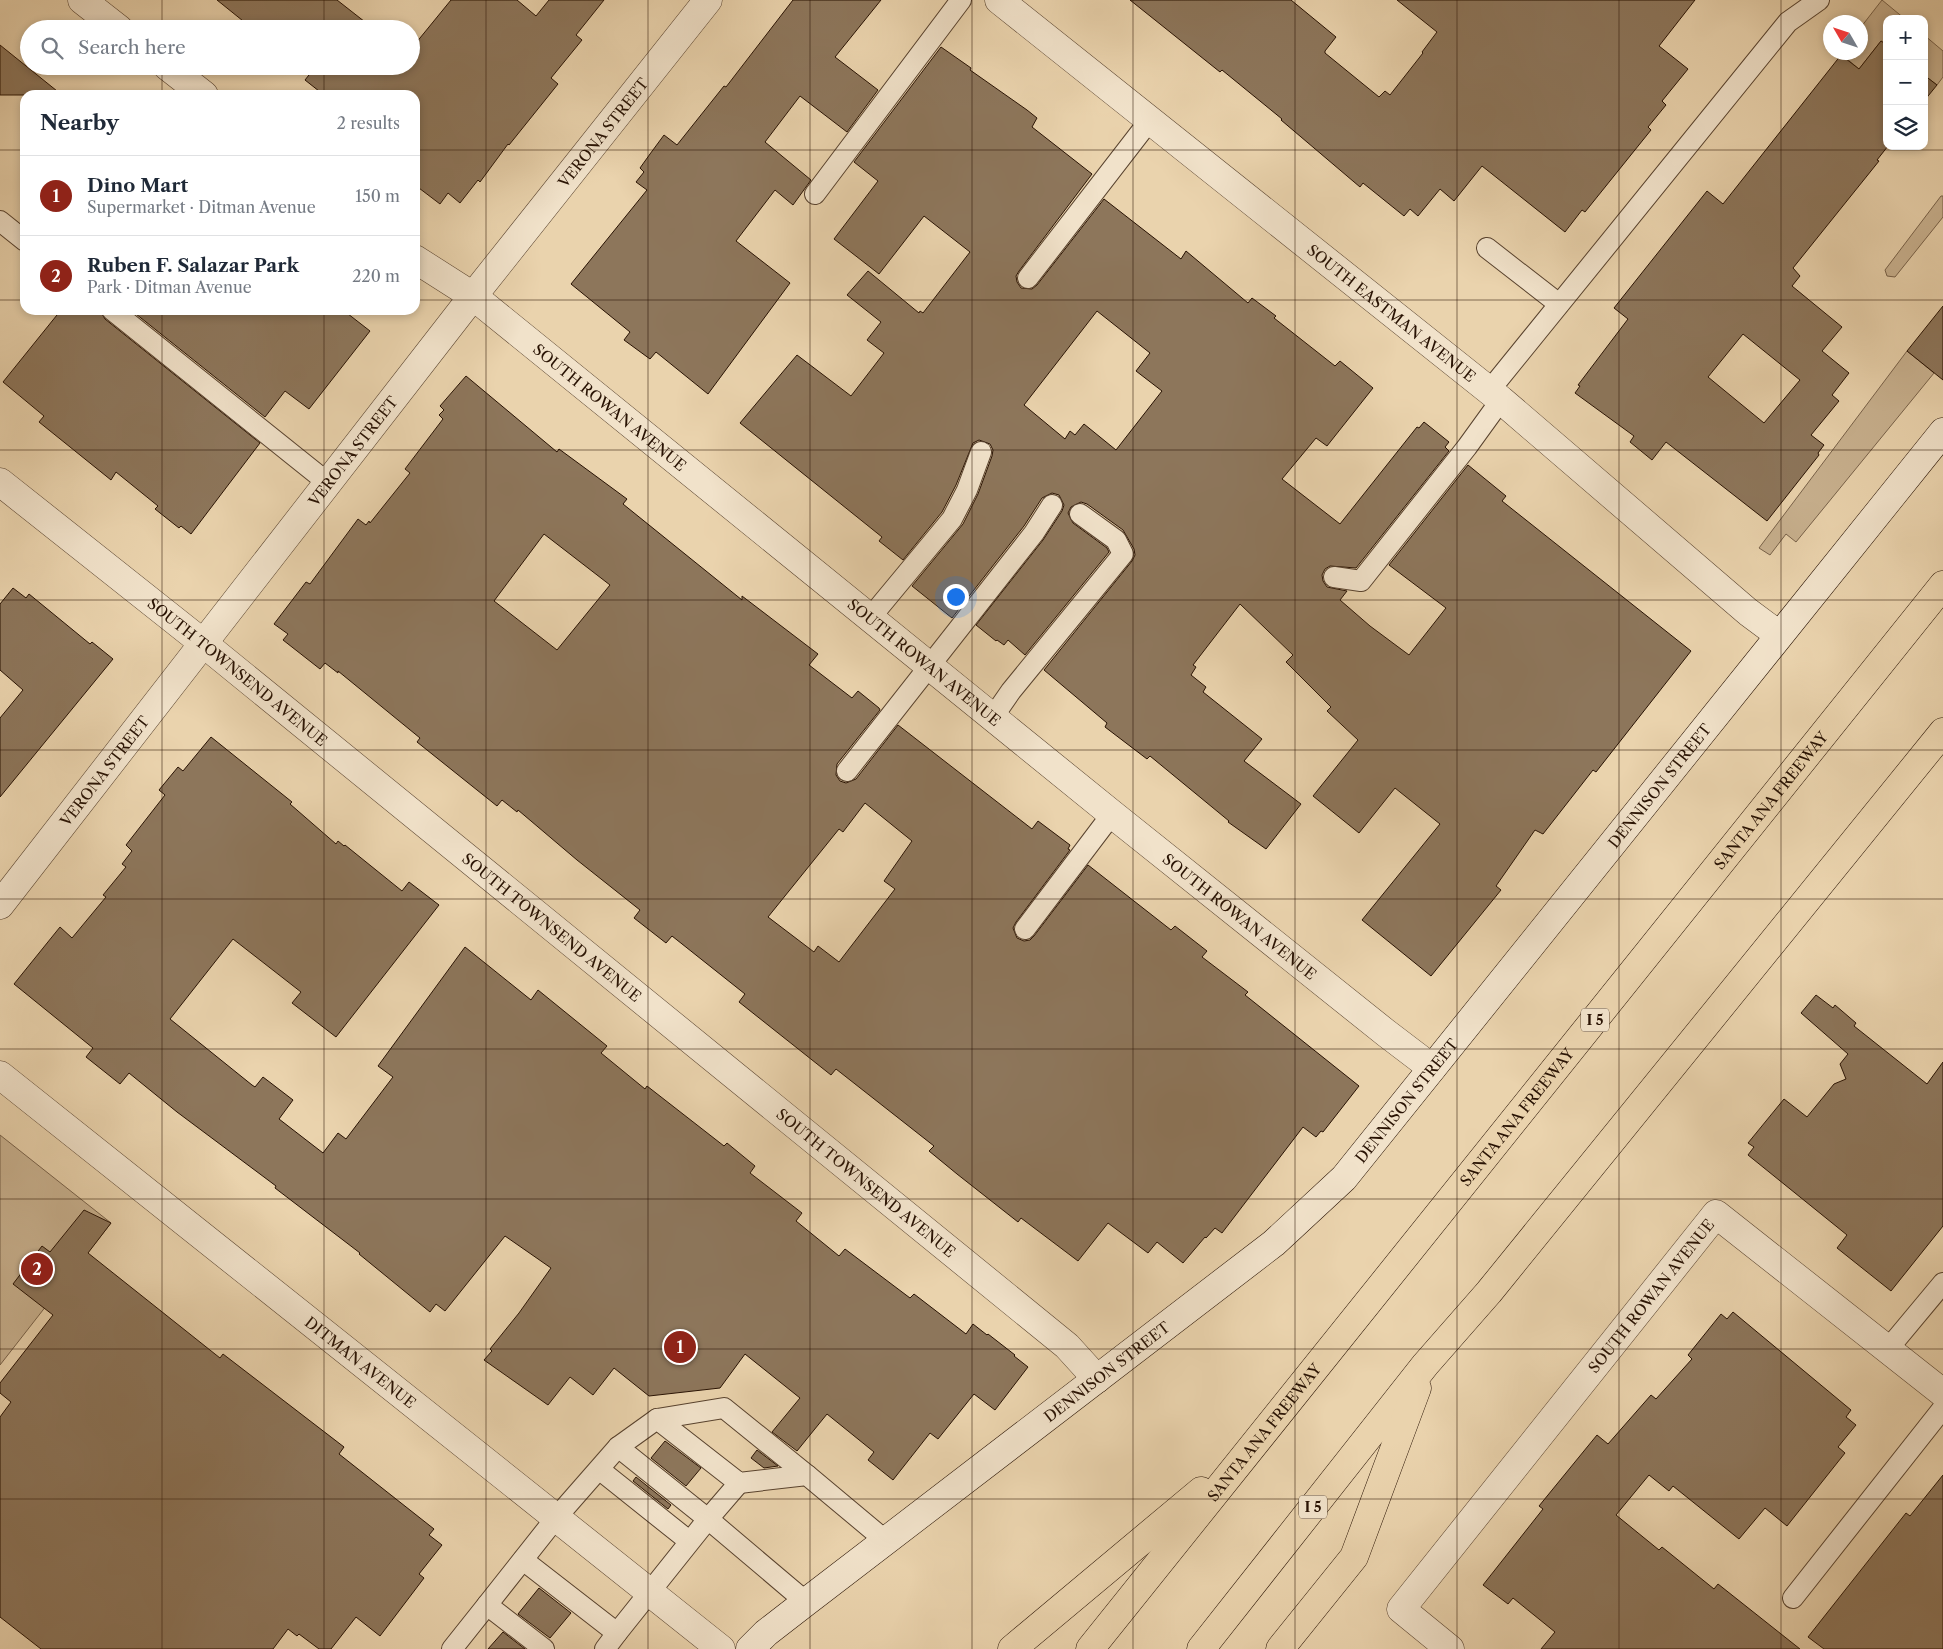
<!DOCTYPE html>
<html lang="en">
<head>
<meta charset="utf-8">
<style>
  :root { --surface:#fff; --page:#f6f6f7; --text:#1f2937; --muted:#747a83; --line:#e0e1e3; --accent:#8f2418 }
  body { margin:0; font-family:"Libre Caslon Text",serif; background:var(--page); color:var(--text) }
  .controls { position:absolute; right:15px; top:15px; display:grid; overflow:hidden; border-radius:10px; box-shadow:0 2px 8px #0003 }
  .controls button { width:45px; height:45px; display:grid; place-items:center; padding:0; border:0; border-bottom:1px solid var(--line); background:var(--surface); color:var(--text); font:25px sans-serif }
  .compass { position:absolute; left:1823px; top:15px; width:45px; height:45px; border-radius:50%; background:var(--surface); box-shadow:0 2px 8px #0003; rotate:309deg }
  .you { position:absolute; left:955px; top:596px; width:18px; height:18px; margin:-12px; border:4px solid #fff; border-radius:50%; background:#1a73e8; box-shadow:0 0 0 8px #1a73e833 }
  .badge { display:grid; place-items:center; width:32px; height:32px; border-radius:50%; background:var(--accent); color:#fff; font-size:16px; font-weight:700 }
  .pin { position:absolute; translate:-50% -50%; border:2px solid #fff; box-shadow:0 1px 5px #0006 }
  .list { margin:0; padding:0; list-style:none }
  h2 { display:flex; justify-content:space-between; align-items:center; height:65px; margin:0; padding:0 20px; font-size:21px }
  h2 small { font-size:16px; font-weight:400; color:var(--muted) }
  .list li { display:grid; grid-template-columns:32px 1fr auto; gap:15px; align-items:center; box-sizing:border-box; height:80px; padding:0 20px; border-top:1px solid var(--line) }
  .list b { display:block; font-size:19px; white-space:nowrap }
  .list p { margin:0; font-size:16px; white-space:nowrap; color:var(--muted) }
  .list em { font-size:16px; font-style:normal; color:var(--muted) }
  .icon { flex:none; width:28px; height:28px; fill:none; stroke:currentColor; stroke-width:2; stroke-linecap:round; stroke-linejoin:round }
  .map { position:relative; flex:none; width:1943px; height:1649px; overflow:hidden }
  .search { position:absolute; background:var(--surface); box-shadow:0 2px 8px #0003; left:20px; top:20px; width:400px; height:55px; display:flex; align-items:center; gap:12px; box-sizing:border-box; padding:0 18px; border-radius:28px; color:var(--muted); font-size:19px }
  .panel { position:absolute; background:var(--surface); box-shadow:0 2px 8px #0003; left:20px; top:90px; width:400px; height:225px; border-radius:15px }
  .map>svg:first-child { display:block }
  .green { fill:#c9b290; stroke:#78624a }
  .building { fill:#8d765b; stroke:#281203; fill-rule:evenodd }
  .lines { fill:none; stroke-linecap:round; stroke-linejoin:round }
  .lane-casing { stroke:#58422e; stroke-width:22 }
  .street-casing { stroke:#58422e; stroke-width:29 }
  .secondary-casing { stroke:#281203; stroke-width:29 }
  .highway-casing { stroke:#281203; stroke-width:29 }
  .lane { stroke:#f1e2ca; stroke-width:20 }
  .street { stroke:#f1e2ca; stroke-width:28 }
  .secondary { stroke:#f1e2ca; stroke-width:28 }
  .highway { stroke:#ead3ad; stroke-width:28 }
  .grid { fill:none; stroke:#281203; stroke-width:1; stroke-opacity:0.55 }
  .labels { text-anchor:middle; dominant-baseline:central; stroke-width:4; stroke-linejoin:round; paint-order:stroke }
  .shield { fill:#f1e2ca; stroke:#64503f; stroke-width:1 }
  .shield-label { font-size:14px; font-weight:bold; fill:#281203 }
  .street-label { font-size:15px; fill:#281203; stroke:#f1e2ca }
</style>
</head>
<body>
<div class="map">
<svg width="1943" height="1649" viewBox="0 0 1943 1649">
  <rect width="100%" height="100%" fill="#ead3ad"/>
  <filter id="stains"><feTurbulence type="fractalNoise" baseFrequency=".004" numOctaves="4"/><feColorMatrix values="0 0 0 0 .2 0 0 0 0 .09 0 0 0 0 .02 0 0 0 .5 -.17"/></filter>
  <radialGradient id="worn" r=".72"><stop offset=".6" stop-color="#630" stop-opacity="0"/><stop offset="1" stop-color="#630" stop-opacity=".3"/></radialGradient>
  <g class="green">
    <path d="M 1882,0 L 1905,19 L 1887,19 L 1887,45 L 1881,41 L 1859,69 L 1840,53 L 1860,52 L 1861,27 Z"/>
    <path d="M 1924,35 L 1943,51 L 1943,77 L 1937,85 L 1924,75 Z"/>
    <path d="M 1941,196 L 1943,196 L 1943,217 L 1895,277 L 1887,276 L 1885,270 Z"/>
    <path d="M 1907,351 L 1934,373 L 1796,542 L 1786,534 L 1770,555 L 1759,548 Z"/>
    <path d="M 0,1135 L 111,1223 L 0,1365 Z"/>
  </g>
  <g class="building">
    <path d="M 217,0 L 337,0 L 374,29 L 253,29 Z"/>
    <path d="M 451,0 L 517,0 L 536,16 L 549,0 L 604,0 L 576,35 L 582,40 L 551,78 L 558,84 L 509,145 L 508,144 L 480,182 L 478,180 L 460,203 L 448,193 L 440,204 L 415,185 L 415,95 L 324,95 L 305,80 L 316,66 L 411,66 L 411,49 Z"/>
    <path d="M 793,0 L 881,0 L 835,57 L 878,90 L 847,132 L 800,96 L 765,142 L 811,180 L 793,205 L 775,190 L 736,241 L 790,283 L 708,394 L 656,352 L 650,359 L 624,340 L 630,332 L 571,284 L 647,190 L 636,182 L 644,172 L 640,168 L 650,154 L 664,135 L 677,145 L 724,86 L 726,87 Z"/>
    <path d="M 1130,0 L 1291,0 L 1336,37 L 1325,51 L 1325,53 L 1379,97 L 1385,91 L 1390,95 L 1423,53 L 1422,52 L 1437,32 L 1397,0 L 1695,0 L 1659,46 L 1688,69 L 1662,101 L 1666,105 L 1648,127 L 1651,130 L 1585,212 L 1582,210 L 1565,232 L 1482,166 L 1454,201 L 1440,189 L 1418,216 L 1410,209 L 1404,216 L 1363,183 L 1360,187 L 1281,120 L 1282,119 L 1222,70 L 1220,72 Z"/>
    <path d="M 1881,41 L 1887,45 L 1888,146 L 1877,160 L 1879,161 L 1793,268 L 1800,276 L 1792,286 L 1842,327 L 1822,351 L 1849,373 L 1832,395 L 1839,401 L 1811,435 L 1824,445 L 1818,453 L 1819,455 L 1767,521 L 1666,442 L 1652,460 L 1630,442 L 1634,436 L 1575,393 L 1580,386 L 1578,385 L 1628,319 L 1614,308 L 1707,191 L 1723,204 L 1841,55 L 1859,69 ZM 1743,334 L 1800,380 L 1764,423 L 1708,377 Z"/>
    <path d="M 0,45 L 62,95 L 0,95 Z"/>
    <path d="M 941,47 L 971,68 L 970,70 L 1027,110 L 1037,118 L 1032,127 L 1092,174 L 1019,271 L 1016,276 L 1017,282 L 1021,288 L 1032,289 L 1037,285 L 1104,199 L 1181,259 L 1186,251 L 1248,303 L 1252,298 L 1276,316 L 1274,318 L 1335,366 L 1340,361 L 1373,388 L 1327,446 L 1316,438 L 1282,479 L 1340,524 L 1417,427 L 1419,428 L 1424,422 L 1449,442 L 1445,447 L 1449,451 L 1356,568 L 1330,566 L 1325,569 L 1322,575 L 1323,581 L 1327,587 L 1347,591 L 1340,600 L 1370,626 L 1409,655 L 1446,608 L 1389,565 L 1468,465 L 1506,496 L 1502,501 L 1691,651 L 1596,772 L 1593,770 L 1543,834 L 1535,830 L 1496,886 L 1501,890 L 1431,976 L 1362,920 L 1440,824 L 1395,788 L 1359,833 L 1313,796 L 1358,740 L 1327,711 L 1331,707 L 1286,662 L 1293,655 L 1240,604 L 1193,665 L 1196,667 L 1191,675 L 1206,687 L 1203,692 L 1262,739 L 1244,761 L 1301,804 L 1266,849 L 1228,822 L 1229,821 L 1150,756 L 1147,759 L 1105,727 L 1107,723 L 1044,670 L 1132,561 L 1135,555 L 1134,549 L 1123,530 L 1087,504 L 1081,502 L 1071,507 L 1068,513 L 1073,523 L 1107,548 L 1109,552 L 1025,655 L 1008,640 L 1004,645 L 997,640 L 996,641 L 976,625 L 1043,540 L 1062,511 L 1064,505 L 1059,495 L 1052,493 L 1042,498 L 1024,526 L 952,618 L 912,586 L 963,524 L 978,494 L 992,456 L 993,450 L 990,444 L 979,440 L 973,443 L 956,485 L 942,512 L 903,560 L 879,541 L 882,537 L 740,423 L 797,355 L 851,396 L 884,353 L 867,340 L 881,322 L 847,295 L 868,271 L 919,313 L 920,311 L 923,313 L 970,252 L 924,216 L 879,274 L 834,239 L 878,181 L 854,162 ZM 1097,311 L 1150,353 L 1136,371 L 1162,391 L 1116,450 L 1084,424 L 1075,435 L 1070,431 L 1065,439 L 1024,405 Z"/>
    <path d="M 1924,75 L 1937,85 L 1924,101 Z"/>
    <path d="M 1943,306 L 1943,380 L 1907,351 Z"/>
    <path d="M 61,310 L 100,310 L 105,319 L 260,443 L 191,534 L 181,526 L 179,528 L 155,509 L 158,506 L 116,472 L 111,480 L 39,422 L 44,416 L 3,382 Z"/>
    <path d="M 131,310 L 343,310 L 370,331 L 309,409 L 285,391 L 265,417 Z"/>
    <path d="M 466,376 L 557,452 L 559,449 L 627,499 L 623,504 L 742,600 L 742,596 L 818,654 L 809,665 L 852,698 L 858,691 L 879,708 L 880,710 L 837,764 L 836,775 L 840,781 L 846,783 L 856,779 L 898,725 L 1032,829 L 1038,821 L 1070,845 L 1068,849 L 1070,850 L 1016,922 L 1013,928 L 1017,938 L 1024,941 L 1030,940 L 1034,936 L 1088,865 L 1171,930 L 1175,926 L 1207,951 L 1202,957 L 1248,992 L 1245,995 L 1359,1086 L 1323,1132 L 1321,1131 L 1316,1137 L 1303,1127 L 1222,1233 L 1215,1228 L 1206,1238 L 1205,1237 L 1183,1263 L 1157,1242 L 1148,1253 L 1108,1223 L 1078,1261 L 1021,1218 L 1018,1222 L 957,1174 L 929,1151 L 934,1146 L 836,1069 L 831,1075 L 739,1002 L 745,994 L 672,936 L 666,943 L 634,918 L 640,910 L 577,860 L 518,810 L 517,812 L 502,800 L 497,806 L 417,742 L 420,738 L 338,671 L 338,673 L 325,663 L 320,669 L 283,640 L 288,634 L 274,624 L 306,582 L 310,584 L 358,519 L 366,525 L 369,521 L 370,523 L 410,473 L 405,469 L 443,419 L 439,415 L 444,410 L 440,406 ZM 544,534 L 610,585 L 557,650 L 494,601 ZM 865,803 L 912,841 L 884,881 L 895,889 L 839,962 L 818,946 L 814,952 L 768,917 L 839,829 L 843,832 Z"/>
    <path d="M 13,588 L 26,598 L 29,594 L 90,644 L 92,642 L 113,659 L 0,797 L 0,718 L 23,690 L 0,670 L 0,604 Z"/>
    <path d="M 211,737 L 292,802 L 290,804 L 336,844 L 338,841 L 344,846 L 345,845 L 402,891 L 409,882 L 439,905 L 336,1037 L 292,1003 L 301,992 L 233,939 L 170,1019 L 252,1085 L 255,1087 L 263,1077 L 293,1100 L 279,1119 L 323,1153 L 338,1133 L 346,1139 L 393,1077 L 378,1066 L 465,947 L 531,1000 L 538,990 L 607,1046 L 601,1053 L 645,1089 L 647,1086 L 724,1146 L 727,1143 L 755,1166 L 750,1173 L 802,1213 L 796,1221 L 839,1256 L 845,1249 L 910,1298 L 914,1294 L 966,1334 L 973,1324 L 987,1335 L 988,1334 L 1015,1355 L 1014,1356 L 1028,1367 L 995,1410 L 974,1394 L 938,1439 L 930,1433 L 893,1480 L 868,1460 L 874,1452 L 827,1414 L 797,1451 L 772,1432 L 800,1398 L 745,1354 L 720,1388 L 649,1396 L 614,1368 L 593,1395 L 570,1377 L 548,1405 L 484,1360 L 492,1351 L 490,1349 L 519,1313 L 551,1268 L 505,1236 L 445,1311 L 436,1304 L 430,1312 L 359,1254 L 360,1253 L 275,1188 L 276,1186 L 177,1112 L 129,1073 L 120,1084 L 86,1057 L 93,1048 L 14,984 L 60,927 L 72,938 L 106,897 L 103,895 L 126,867 L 122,864 L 132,851 L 126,845 L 165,795 L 159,790 L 178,767 L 183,771 Z"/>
    <path d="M 1816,995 L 1833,1008 L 1835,1005 L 1856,1023 L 1854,1026 L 1927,1084 L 1943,1062 L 1943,1226 L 1891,1291 L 1837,1248 L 1847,1235 L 1748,1155 L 1754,1147 L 1748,1143 L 1784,1099 L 1807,1117 L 1834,1084 L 1846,1079 L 1840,1064 L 1848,1054 L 1801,1013 Z"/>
    <path d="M 84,1210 L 111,1223 L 88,1253 L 220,1358 L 223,1354 L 344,1447 L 339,1454 L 434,1529 L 429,1535 L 442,1545 L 419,1574 L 424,1578 L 380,1636 L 356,1617 L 331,1649 L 319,1649 L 299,1634 L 297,1636 L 288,1629 L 273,1649 L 41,1649 L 0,1617 L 0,1417 L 11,1402 L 0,1393 L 0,1383 L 53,1315 L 13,1284 L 42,1246 L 50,1252 Z"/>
    <path d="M 1733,1312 L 1851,1410 L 1846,1417 L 1856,1425 L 1838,1447 L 1845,1453 L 1787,1526 L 1765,1508 L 1739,1539 L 1673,1486 L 1669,1491 L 1649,1475 L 1616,1515 L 1659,1550 L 1662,1547 L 1714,1589 L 1718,1584 L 1800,1649 L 1541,1649 L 1555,1632 L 1513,1598 L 1508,1604 L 1483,1585 L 1543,1509 L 1539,1506 L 1597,1435 L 1608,1444 L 1651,1395 L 1656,1399 L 1692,1359 L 1688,1355 L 1721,1314 L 1727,1319 Z"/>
    <path d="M 665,1441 L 701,1468 L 686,1486 L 651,1458 Z"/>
    <path d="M 757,1450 L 778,1466 L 764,1468 L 751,1458 Z"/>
    <path d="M 1943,1475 L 1943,1649 L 1824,1649 L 1808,1637 L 1906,1513 L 1910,1516 Z"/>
    <path d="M 636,1477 L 671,1505 L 668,1509 L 633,1481 Z"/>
    <path d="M 539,1588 L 571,1613 L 550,1638 L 518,1614 Z"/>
    <path d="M 503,1632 L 525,1649 L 488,1649 Z"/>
  </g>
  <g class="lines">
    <defs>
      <g id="lane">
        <path d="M 815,194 L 961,0"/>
        <path d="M 0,221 L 25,241"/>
        <path d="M 1487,248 L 1559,304"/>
        <path d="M 1028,278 L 1150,120"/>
        <path d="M 112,310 L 328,483"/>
        <path d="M 1489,391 L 1788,22 L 1819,0"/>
        <path d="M 1334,577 L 1361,581 L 1467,447 L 1501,400"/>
        <path d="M 870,618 L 952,519 L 967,490 L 981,452"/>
        <path d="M 993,717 L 1011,691 L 1123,554 L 1116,540 L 1080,514"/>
        <path d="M 847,771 L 1034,533 L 1052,505"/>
        <path d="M 1025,929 L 1112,814"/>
        <path d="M 1888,1349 L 1943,1283"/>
        <path d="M 657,1419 L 724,1408 L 807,1475"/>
        <path d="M 618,1447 L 708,1519 L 739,1483"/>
        <path d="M 600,1470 L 689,1541"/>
        <path d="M 523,1560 L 617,1633 L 708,1519 L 806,1602"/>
        <path d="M 1793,1598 L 1943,1408"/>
        <path d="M 452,1649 L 487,1605"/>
        <path d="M 544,1649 L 487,1605 L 555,1519 L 618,1447 L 657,1419 L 739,1483 L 807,1475 L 886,1541"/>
        <path d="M 605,1649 L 617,1633"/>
      </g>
      <g id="street">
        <path d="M 82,0 L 119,29"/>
        <path id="s1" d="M 999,0 L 1501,400 L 1748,612 L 1779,635"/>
        <path d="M 167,66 L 204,95"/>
        <path id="s2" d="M 415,259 L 473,296 L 1112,814 L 1386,1033 L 1432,1068"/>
        <path id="s3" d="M 0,482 L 203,643 L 1067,1346 L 1097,1379"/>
        <path id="s4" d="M 0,905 L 473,296 L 708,0"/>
        <path id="s5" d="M 0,1075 L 721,1649"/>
        <path id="s6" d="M 1450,1649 L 1401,1609 L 1716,1214 L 1943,1393"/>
      </g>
      <g id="secondary">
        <path id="s7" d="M 750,1649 L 766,1633 L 806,1602 L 1274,1243 L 1344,1178 L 1943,432"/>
      </g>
      <g id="highway">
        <path d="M 1012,1649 L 1201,1491"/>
        <path id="s8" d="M 1090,1649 L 1943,585"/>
        <path d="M 1201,1649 L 1425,1365 L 1489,1292 L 1943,732"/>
        <path d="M 1280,1649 L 1354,1557 L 1417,1388"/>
      </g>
    </defs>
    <use href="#lane" class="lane-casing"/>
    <use href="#street" class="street-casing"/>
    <use href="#secondary" class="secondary-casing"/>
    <use href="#highway" class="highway-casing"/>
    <use href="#lane" class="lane"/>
    <use href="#street" class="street"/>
    <use href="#secondary" class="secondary"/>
    <use href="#highway" class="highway"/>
  </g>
  <path class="grid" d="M 162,0 L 162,29M 324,0 L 324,29M 486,0 L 486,1649M 648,0 L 648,1649M 810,0 L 810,1649M 972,0 L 972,1649M 1133,0 L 1133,1649M 1295,0 L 1295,1649M 1457,0 L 1457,1649M 1619,0 L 1619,1649M 1781,0 L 1781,1649M 162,66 L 162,95M 324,66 L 324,95M 0,150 L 25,150M 415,150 L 1943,150M 0,300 L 25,300M 415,300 L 1943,300M 162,310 L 162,1649M 324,310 L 324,1649M 0,450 L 1943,450M 0,600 L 1943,600M 0,750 L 1943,750M 0,899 L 1943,899M 0,1049 L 1943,1049M 0,1199 L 1943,1199M 0,1349 L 1943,1349M 0,1499 L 1943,1499"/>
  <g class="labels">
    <g class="shield">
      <rect x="1581" y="1008.5" width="28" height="23" rx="4"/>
      <rect x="1299" y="1495.5" width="28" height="23" rx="4"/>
    </g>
    <g class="shield-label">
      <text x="1595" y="1020">I 5</text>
      <text x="1313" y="1507">I 5</text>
    </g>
    <g class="street-label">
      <text stroke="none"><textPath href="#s4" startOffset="980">VERONA STREET</textPath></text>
      <text stroke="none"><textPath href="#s1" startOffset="502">SOUTH EASTMAN AVENUE</textPath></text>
      <text stroke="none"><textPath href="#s2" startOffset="245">SOUTH ROWAN AVENUE</textPath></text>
      <text stroke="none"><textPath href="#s4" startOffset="575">VERONA STREET</textPath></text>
      <text stroke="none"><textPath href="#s2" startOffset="650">SOUTH ROWAN AVENUE</textPath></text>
      <text stroke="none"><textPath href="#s3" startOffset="304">SOUTH TOWNSEND AVENUE</textPath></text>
      <text stroke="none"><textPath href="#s4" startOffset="170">VERONA STREET</textPath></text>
      <text stroke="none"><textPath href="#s7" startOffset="1262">DENNISON STREET</textPath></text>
      <text stroke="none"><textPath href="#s8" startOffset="1088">SANTA ANA FREEWAY</textPath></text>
      <text stroke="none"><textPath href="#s2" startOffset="1055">SOUTH ROWAN AVENUE</textPath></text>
      <text stroke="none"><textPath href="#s3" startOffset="709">SOUTH TOWNSEND AVENUE</textPath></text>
      <text stroke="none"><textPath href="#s7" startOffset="858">DENNISON STREET</textPath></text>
      <text stroke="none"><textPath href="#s8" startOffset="682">SANTA ANA FREEWAY</textPath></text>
      <text stroke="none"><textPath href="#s3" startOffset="1114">SOUTH TOWNSEND AVENUE</textPath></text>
      <text stroke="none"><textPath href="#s6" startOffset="464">SOUTH ROWAN AVENUE</textPath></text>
      <text stroke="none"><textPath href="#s5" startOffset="461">DITMAN AVENUE</textPath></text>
      <text stroke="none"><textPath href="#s7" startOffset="452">DENNISON STREET</textPath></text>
      <text stroke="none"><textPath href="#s8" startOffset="278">SANTA ANA FREEWAY</textPath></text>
    </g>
  </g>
  <rect width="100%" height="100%" filter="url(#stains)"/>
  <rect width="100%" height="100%" fill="url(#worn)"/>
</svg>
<div class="controls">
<button>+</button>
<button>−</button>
<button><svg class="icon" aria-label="layers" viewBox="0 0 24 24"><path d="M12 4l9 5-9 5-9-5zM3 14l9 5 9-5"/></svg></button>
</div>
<svg class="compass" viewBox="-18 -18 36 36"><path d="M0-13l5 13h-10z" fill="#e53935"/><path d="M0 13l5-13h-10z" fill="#747a83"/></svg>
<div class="you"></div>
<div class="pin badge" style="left:680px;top:1347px">1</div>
<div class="pin badge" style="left:37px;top:1269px">2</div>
<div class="search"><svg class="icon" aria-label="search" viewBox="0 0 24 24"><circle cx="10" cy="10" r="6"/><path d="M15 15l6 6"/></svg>Search here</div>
<section class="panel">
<h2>Nearby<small>2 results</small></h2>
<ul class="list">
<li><span class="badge">1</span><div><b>Dino Mart</b><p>Supermarket · Ditman Avenue</p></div><em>150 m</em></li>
<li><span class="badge">2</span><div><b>Ruben F. Salazar Park</b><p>Park · Ditman Avenue</p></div><em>220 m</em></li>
</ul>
</section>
</div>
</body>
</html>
